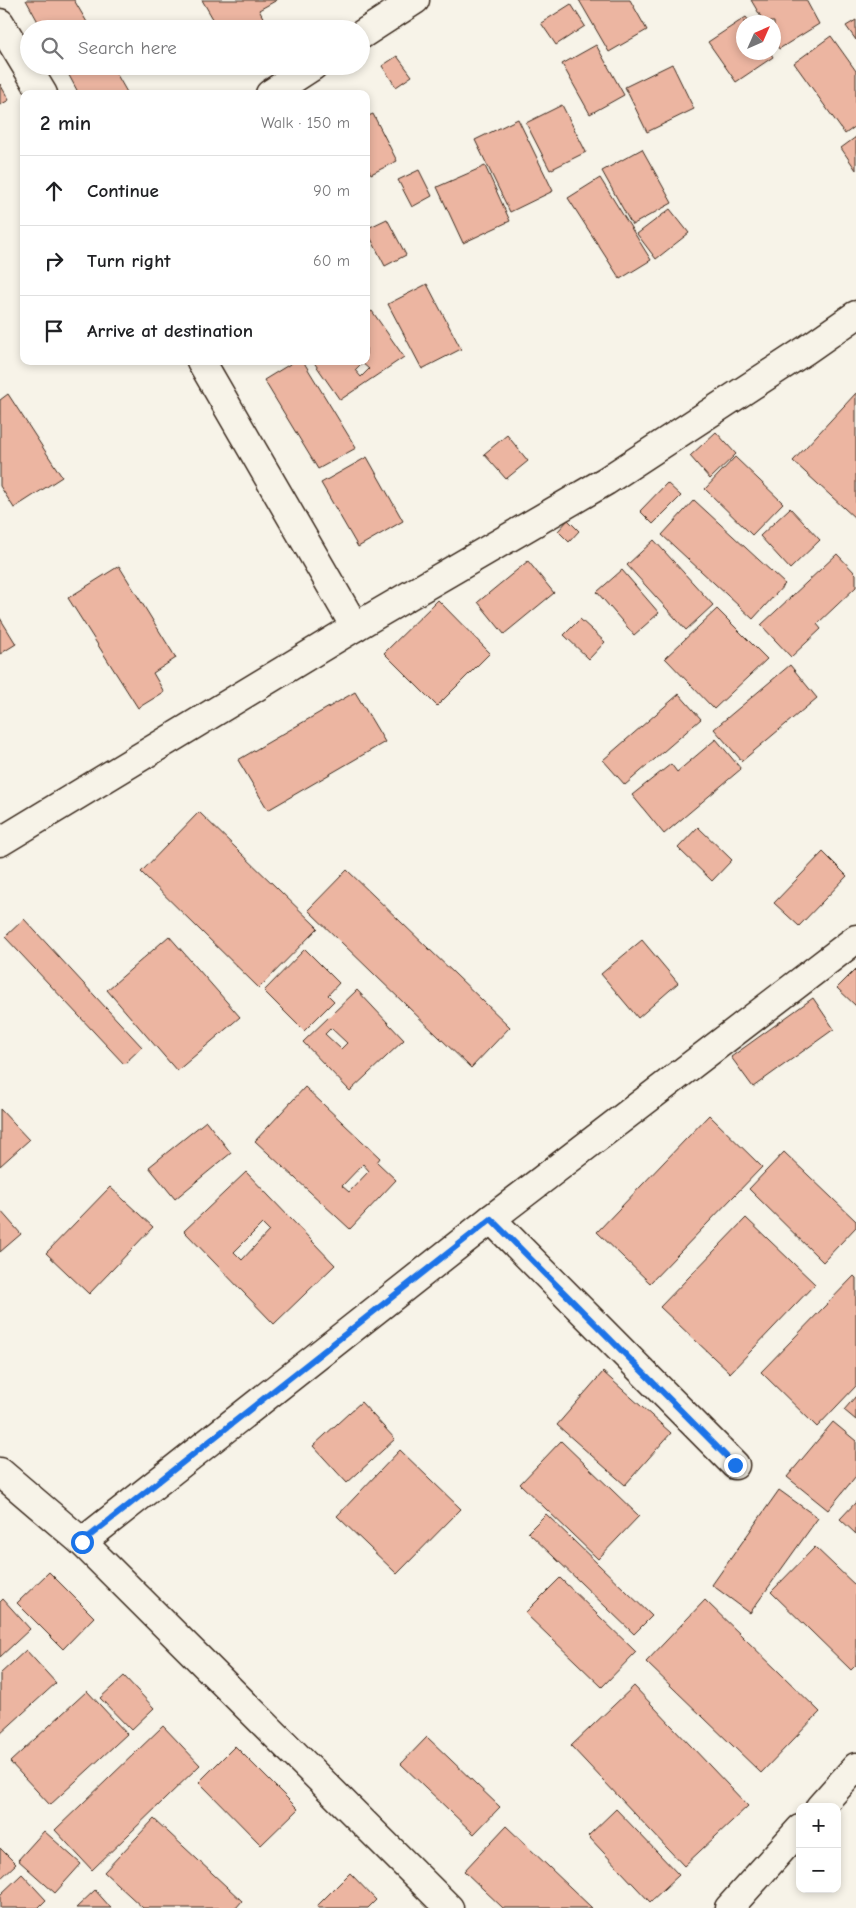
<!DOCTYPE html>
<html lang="en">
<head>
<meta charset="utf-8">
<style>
  :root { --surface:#fff; --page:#f6f6f6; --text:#202124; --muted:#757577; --line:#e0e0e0 }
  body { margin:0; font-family:"Comic Neue",sans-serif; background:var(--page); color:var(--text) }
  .controls { position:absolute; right:15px; bottom:15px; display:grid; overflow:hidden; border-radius:10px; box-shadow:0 2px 8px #0003 }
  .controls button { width:45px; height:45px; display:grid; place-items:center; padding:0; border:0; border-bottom:1px solid var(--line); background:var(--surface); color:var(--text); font:25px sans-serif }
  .compass { position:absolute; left:736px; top:15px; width:45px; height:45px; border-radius:50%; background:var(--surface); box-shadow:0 2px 8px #0003; rotate:45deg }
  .stop { position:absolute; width:15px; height:15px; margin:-11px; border:4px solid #1a73e8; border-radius:50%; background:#fff }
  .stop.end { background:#1a73e8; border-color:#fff; box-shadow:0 1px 5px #0008 }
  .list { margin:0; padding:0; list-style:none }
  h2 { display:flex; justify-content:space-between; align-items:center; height:65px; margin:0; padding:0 20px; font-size:21px }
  h2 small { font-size:16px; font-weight:400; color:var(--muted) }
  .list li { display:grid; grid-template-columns:32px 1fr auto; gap:15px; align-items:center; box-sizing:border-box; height:70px; padding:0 20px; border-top:1px solid var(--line) }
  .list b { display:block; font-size:19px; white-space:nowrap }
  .list em { font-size:16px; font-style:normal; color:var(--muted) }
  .icon { flex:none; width:28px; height:28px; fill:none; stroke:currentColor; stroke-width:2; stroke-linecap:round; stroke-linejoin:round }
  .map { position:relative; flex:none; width:856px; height:1908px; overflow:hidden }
  .search { position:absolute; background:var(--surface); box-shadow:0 2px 8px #0003; left:20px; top:20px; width:350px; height:55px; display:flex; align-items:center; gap:12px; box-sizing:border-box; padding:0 18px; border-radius:28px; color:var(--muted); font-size:19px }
  .panel { position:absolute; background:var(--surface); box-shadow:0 2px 8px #0003; left:20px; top:90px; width:350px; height:275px; border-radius:10px }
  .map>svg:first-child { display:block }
  .building { fill:#ecb5a1; stroke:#3b2a1e; fill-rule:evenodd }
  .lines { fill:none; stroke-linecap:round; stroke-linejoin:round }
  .street-casing { stroke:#3b2a1e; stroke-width:31 }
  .secondary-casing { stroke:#3b2a1e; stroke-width:31 }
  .street { stroke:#f7f3e8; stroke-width:28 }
  .secondary { stroke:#f7f3e8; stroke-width:28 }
  .route { stroke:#1a73e8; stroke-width:6 }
</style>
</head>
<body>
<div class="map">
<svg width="856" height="1908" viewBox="0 0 856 1908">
  <rect width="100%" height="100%" fill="#f7f3e8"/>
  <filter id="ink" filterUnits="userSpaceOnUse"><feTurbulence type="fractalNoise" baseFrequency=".02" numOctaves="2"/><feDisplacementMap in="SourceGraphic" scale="10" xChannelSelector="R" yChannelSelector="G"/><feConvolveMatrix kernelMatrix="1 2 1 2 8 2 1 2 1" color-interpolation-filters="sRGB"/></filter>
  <g filter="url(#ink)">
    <g class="building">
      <path d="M 26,0 L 74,0 L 91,29 L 42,29 Z"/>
      <path d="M 202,0 L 277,0 L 259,10 L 267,25 L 260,29 L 219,29 Z"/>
      <path d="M 579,0 L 630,0 L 647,30 L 609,52 Z"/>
      <path d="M 751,0 L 806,0 L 819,24 L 779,49 L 774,39 L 774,22 L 764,22 Z"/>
      <path d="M 571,4 L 585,26 L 556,45 L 541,23 Z"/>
      <path d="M 746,17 L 750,22 L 744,22 L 744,52 L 770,52 L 773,57 L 736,82 L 708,42 Z"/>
      <path d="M 856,20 L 856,40 L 846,26 Z"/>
      <path d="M 831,36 L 856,71 L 856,126 L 845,134 L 794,63 Z"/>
      <path d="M 596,45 L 624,95 L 590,114 L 562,64 Z"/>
      <path d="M 397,56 L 412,76 L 396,87 L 382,66 Z"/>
      <path d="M 672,64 L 694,109 L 647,132 L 625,87 Z"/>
      <path d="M 64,66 L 112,66 L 128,94 L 79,94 Z"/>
      <path d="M 0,84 L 9,100 L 0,105 Z"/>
      <path d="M 562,105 L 586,152 L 550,170 L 526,123 Z"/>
      <path d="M 373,114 L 397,161 L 371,174 L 366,165 L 366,117 Z"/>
      <path d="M 518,119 L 553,191 L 510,212 L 475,140 Z"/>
      <path d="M 856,137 L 856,170 L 841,148 Z"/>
      <path d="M 642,149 L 672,203 L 632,225 L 602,171 Z"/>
      <path d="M 485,166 L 510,221 L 463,243 L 437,187 Z"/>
      <path d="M 419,170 L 432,196 L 412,207 L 398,180 Z"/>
      <path d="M 600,178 L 651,260 L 620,279 L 568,198 Z"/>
      <path d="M 670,209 L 689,233 L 656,259 L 637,234 Z"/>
      <path d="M 387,219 L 406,255 L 385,266 L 366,229 Z"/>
      <path d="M 427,284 L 461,349 L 422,369 L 388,304 Z"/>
      <path d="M 372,311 L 404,357 L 340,400 L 313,361 L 366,361 L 366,315 ZM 362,363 L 369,369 L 361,377 L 355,370 Z"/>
      <path d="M 295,361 L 303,361 L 356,448 L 318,469 L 264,380 Z"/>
      <path d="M 856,393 L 856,519 L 793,461 Z"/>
      <path d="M 8,394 L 62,477 L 14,508 L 0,486 L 0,400 Z"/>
      <path d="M 716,432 L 736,454 L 710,479 L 690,456 Z"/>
      <path d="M 507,435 L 528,461 L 506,479 L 484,454 Z"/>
      <path d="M 367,457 L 403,521 L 358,547 L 321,483 Z"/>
      <path d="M 735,457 L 783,503 L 752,535 L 705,489 Z"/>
      <path d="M 667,483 L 681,496 L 653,524 L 640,511 Z"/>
      <path d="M 694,500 L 785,584 L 753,619 L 662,535 Z"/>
      <path d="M 790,508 L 820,540 L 790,569 L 760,536 Z"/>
      <path d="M 568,520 L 579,531 L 569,542 L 558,531 Z"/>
      <path d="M 654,540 L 713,605 L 686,630 L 627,565 Z"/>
      <path d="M 837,554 L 856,574 L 856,587 L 817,624 L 821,629 L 791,657 L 761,625 Z"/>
      <path d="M 528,561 L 554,593 L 504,634 L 478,602 Z"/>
      <path d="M 119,566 L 176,658 L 153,673 L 164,692 L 138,708 L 68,598 Z"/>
      <path d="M 622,570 L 659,613 L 634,635 L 597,592 Z"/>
      <path d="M 438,600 L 490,653 L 437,706 L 384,653 Z"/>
      <path d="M 717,609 L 767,659 L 714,709 L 665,658 Z"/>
      <path d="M 0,618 L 16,644 L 0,654 Z"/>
      <path d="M 580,619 L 605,642 L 589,659 L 564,635 Z"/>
      <path d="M 790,665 L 817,698 L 742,761 L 714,729 Z"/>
      <path d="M 355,692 L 385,742 L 268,810 L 238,760 Z"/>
      <path d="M 679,694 L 701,719 L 625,785 L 603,760 Z"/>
      <path d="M 716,739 L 741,769 L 664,834 L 632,795 L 671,764 L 677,772 Z"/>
      <path d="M 199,812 L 318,928 L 259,988 L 141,872 Z"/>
      <path d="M 698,827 L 732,860 L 712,881 L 678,848 Z"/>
      <path d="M 823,852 L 847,876 L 799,926 L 774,903 Z"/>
      <path d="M 347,870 L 510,1027 L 471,1068 L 308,910 Z"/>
      <path d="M 24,919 L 142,1047 L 124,1064 L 5,937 Z"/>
      <path d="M 169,936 L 240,1017 L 177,1071 L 107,990 Z"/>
      <path d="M 642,940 L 678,983 L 638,1018 L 601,974 Z"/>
      <path d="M 305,949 L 339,983 L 328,995 L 334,1001 L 304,1031 L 264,991 Z"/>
      <path d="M 856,969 L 856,1006 L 837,988 Z"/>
      <path d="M 357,990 L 404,1040 L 350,1091 L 303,1042 ZM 331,1028 L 347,1043 L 341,1049 L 325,1034 Z"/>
      <path d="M 813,998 L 834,1029 L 753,1087 L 731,1057 Z"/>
      <path d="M 305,1087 L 380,1158 L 377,1162 L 396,1180 L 350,1229 L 255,1141 ZM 363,1164 L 369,1171 L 349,1192 L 342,1186 Z"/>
      <path d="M 0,1109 L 29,1140 L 0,1166 Z"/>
      <path d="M 709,1115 L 762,1167 L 650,1283 L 597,1232 Z"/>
      <path d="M 206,1121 L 231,1153 L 175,1199 L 149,1167 Z"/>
      <path d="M 784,1152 L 856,1221 L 856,1227 L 823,1262 L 749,1189 Z"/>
      <path d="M 246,1172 L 335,1265 L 274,1324 L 184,1231 ZM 262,1224 L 269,1231 L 242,1260 L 234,1252 Z"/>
      <path d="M 110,1187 L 153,1227 L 89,1294 L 46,1253 Z"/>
      <path d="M 0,1210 L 21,1234 L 0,1252 Z"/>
      <path d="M 746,1218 L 815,1284 L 730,1373 L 660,1307 Z"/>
      <path d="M 854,1276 L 856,1278 L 856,1386 L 817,1427 L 761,1372 Z"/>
      <path d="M 603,1372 L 671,1433 L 625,1485 L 557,1425 Z"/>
      <path d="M 856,1396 L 856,1420 L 844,1410 Z"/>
      <path d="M 361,1402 L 395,1439 L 347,1483 L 313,1446 Z"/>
      <path d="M 833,1422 L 856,1441 L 856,1476 L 828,1510 L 787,1477 Z"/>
      <path d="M 561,1441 L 639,1516 L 598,1559 L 520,1484 Z"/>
      <path d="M 400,1450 L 461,1509 L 397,1574 L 337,1516 Z"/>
      <path d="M 779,1490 L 818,1518 L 750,1613 L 712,1585 Z"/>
      <path d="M 856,1502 L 856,1534 L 840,1519 Z"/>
      <path d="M 546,1514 L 652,1616 L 634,1634 L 528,1532 Z"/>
      <path d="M 815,1547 L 856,1586 L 856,1665 L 851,1670 L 771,1592 Z"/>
      <path d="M 49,1572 L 94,1617 L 63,1649 L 17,1603 Z"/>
      <path d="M 560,1578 L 636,1652 L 602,1687 L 525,1613 Z"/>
      <path d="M 3,1599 L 30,1629 L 0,1657 L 0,1602 Z"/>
      <path d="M 705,1600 L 820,1712 L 761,1773 L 646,1662 Z"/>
      <path d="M 26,1650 L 56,1683 L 0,1734 L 0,1674 Z"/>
      <path d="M 124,1676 L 154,1708 L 131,1730 L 100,1698 Z"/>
      <path d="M 634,1686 L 748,1806 L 684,1866 L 571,1746 Z"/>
      <path d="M 87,1691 L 127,1734 L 50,1805 L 10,1762 Z"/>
      <path d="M 163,1726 L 200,1765 L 92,1870 L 55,1830 Z"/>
      <path d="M 427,1737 L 500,1807 L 474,1834 L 401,1764 Z"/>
      <path d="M 235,1746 L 298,1809 L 261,1845 L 199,1782 Z"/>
      <path d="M 616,1809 L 679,1875 L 650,1902 L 588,1836 Z"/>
      <path d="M 154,1819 L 242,1901 L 236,1908 L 143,1908 L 104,1872 Z"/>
      <path d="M 506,1826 L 592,1908 L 503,1908 L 464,1871 Z"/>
      <path d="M 44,1831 L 81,1864 L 55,1893 L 18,1860 Z"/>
      <path d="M 0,1848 L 16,1864 L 0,1879 Z"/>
      <path d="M 350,1873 L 376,1900 L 368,1908 L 318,1908 L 317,1906 Z"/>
      <path d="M 22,1874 L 46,1900 L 38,1908 L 0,1908 L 0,1895 Z"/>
      <path d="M 95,1890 L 111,1908 L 76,1908 Z"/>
    </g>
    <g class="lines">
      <defs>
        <g id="street">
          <path d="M 0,23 L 43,94"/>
          <path d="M 361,35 L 415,0"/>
          <path d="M 270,94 L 313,66"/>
          <path d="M 201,361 L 355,627"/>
          <path d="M 0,842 L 355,627 L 606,481 L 806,350 L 856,315"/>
          <path d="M 491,1219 L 735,1465"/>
          <path d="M 82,1542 L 491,1219 L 856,939"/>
          <path d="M 820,1807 L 856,1767"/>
          <path d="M 729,1908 L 800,1829"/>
        </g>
        <path id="secondary" d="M 0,1472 L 82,1542 L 449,1908"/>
      </defs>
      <use href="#street" class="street-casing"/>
      <use href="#secondary" class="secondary-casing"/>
      <use href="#street" class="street"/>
      <use href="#secondary" class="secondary"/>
    </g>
  </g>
  <g class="lines" filter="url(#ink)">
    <path class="route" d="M 82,1542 L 491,1219 L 735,1465"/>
  </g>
</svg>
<div class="controls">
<button>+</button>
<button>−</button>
</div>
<svg class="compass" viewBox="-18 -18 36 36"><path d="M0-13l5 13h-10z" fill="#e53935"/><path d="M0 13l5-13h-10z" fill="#757577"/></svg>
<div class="stop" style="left:82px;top:1542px"></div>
<div class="stop end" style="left:735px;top:1465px"></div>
<div class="search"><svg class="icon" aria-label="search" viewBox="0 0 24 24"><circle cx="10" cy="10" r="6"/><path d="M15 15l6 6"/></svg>Search here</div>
<section class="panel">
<h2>2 min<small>Walk · 150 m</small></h2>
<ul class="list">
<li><svg class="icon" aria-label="ahead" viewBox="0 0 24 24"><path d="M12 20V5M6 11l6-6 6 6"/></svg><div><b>Continue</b></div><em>90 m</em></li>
<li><svg class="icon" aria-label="right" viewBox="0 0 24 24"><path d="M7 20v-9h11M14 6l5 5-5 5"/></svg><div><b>Turn right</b></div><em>60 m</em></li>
<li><svg class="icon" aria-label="arrive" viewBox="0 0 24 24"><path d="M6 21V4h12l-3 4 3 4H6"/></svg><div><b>Arrive at destination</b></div></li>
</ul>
</section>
</div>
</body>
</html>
